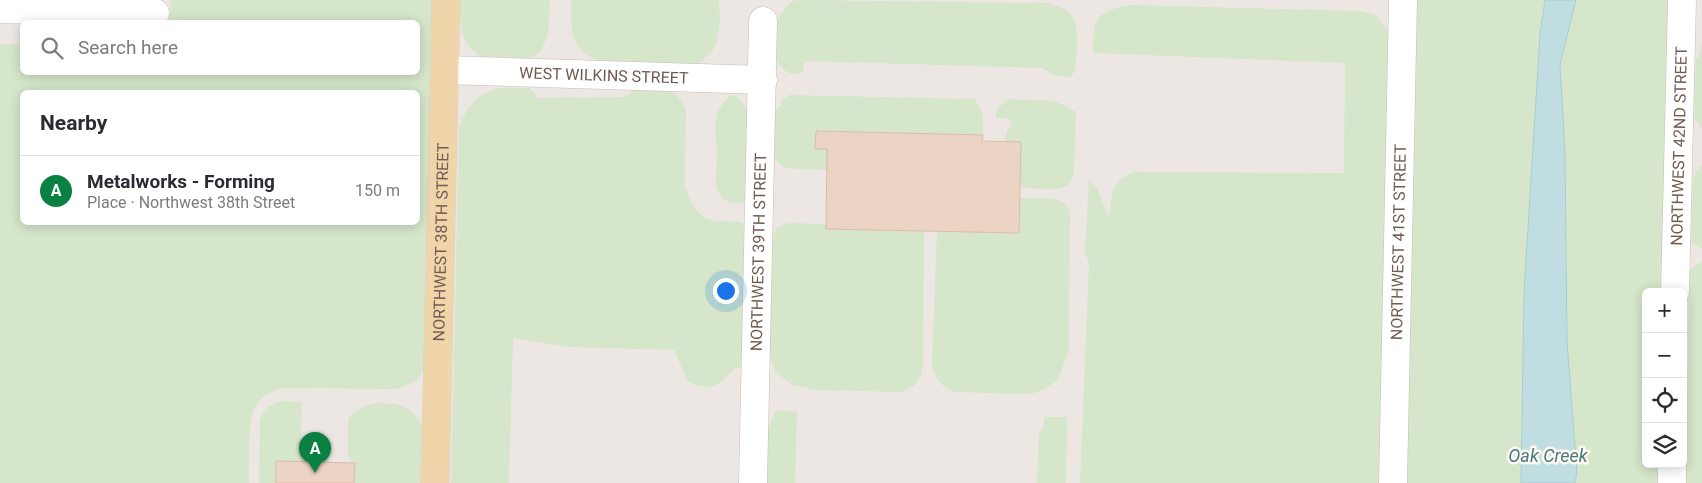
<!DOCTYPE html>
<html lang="en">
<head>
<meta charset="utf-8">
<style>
  :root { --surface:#fff; --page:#f7f7f7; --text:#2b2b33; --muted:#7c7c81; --line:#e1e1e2; --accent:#0b8043 }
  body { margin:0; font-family:Roboto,sans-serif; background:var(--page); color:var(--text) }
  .controls { position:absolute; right:15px; bottom:15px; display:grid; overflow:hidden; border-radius:8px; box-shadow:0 2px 12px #0003 }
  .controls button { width:45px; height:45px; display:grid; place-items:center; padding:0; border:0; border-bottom:1px solid var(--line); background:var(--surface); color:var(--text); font:25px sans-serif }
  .you { position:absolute; left:725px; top:290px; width:18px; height:18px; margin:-12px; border:4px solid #fff; border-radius:50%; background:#1a73e8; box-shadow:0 0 0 8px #1a73e833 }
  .badge { display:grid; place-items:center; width:32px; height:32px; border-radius:50%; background:var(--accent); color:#fff; font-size:16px; font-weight:700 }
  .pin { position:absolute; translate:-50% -41px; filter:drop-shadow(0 1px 2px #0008) }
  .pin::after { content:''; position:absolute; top:26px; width:18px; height:15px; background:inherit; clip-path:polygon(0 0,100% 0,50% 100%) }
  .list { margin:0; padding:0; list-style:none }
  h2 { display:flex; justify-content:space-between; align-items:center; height:65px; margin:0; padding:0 20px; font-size:21px }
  h2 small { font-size:16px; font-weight:400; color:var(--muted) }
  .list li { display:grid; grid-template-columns:32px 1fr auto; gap:15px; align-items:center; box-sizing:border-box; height:70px; padding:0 20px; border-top:1px solid var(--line) }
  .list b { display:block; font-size:19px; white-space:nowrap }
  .list p { margin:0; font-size:16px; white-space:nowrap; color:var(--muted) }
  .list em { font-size:16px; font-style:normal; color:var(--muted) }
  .icon { flex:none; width:28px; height:28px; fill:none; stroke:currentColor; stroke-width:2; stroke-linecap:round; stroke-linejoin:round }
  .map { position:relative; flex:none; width:1702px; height:483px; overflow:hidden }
  .search { position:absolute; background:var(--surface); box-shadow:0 2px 12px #0003; left:20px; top:20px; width:400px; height:55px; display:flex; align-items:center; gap:12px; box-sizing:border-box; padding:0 18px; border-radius:8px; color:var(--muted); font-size:19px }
  .panel { position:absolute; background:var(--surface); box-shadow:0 2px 12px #0003; left:20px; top:90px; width:400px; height:135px; border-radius:8px }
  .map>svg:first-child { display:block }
  .industrial { fill:#ece7e2; fill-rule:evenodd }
  .green { fill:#d6e6ca; fill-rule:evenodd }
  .water { fill:#c0dee2; stroke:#a8cdd2 }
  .building { fill:#ecd4c5; stroke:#ddbba7 }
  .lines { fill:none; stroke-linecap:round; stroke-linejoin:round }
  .minor-casing { stroke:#cbbcb1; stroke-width:29 }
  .major-casing { stroke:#d8d1ce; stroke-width:29 }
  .minor { stroke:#fff; stroke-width:28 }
  .major { stroke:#f0d5ab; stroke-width:28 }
  .labels { text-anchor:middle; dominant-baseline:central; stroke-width:5; stroke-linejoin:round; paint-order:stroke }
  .street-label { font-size:16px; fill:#725b50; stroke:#fdf8f0 }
  .water-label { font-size:18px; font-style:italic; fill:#4c7a82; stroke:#fdf8f0 }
</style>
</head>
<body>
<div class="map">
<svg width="1702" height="483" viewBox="0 0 1702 483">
  <rect width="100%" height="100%" fill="#faf4ea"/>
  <path class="industrial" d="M 0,0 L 1702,0 L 1702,483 L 0,483 ZM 22,22 L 418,22 L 418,72 L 22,72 ZM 22,92 L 418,92 L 418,222 L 22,222 ZM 1646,292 L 1683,292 L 1683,464 L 1646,464 Z"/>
  <g class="green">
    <path d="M 171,0 L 438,0 L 426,366 C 420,380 410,386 395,389 L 282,388 C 271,392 262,396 256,405 C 247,419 249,465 249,483 L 0,483 L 0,44 L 22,45 L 22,72 L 418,72 L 418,22 L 170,22 ZM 22,92 L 418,92 L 418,222 L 22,222 Z"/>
    <path d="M 460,0 L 550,0 C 549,15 551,32 543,46 C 542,49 539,53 536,55 C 527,61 497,64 487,60 C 480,57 470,49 466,42 C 460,30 459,14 460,0 Z"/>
    <path d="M 571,0 L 719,0 L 720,23 L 716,44 L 713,50 L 700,62 L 692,66 L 599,61 C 569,50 571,28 571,0 Z"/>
    <path d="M 801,0 L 1047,3 C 1052,5 1058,6 1063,8 C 1084,18 1076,52 1075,71 L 1070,77 L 1055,76 L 1043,68 L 804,61 L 803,72 C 791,79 779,68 776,57 C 775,51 775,25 777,20 C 780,14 787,7 792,1 Z"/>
    <path d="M 1414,0 L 1545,0 L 1540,34 L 1524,294 L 1521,483 L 1404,483 Z"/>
    <path d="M 1576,0 L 1673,0 L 1667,292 L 1646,292 L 1646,464 L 1663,464 L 1663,483 L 1575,483 L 1577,473 L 1567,341 L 1565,152 L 1560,65 Z"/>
    <path d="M 1129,5 L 1362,11 L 1376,15 L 1391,35 L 1382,483 L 1080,483 L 1089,263 L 1085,252 L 1089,180 L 1097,188 L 1109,218 C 1113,195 1108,183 1134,172 L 1344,173 L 1345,63 L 1093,53 C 1094,19 1093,13 1129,5 Z"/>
    <path d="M 1702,43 L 1702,129 L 1694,118 L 1696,58 L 1698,58 Z"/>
    <path d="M 502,88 L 529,88 L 535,93 L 536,98 L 626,97 L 634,90 C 658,89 675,84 686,109 L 685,186 L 690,200 L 697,211 L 705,218 L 716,221 L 740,222 L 746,225 L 745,364 L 740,368 L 734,368 C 731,373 727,376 723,380 C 711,390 702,387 688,382 L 674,350 L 569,347 L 513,338 L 509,483 L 451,483 L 459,127 C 467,106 479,91 502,88 Z"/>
    <path d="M 730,95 L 736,97 L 742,102 L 750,115 L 751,197 C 743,203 740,205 730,202 C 710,196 717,170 717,154 C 717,141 713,126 717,114 C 719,107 725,101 730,95 Z"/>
    <path d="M 789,95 L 974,99 C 984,113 984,119 983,135 L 816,131 L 815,149 L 827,149 L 827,170 C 814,169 800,170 787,168 C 767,165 774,127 774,112 L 781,105 L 781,101 Z"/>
    <path d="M 1008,99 L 1055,101 L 1076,112 L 1074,172 C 1073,177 1071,184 1066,186 C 1058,192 1030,188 1020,187 L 1021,142 L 1005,141 L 1007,130 L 1009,130 L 1011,120 L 996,117 L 996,110 Z"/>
    <path d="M 1702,165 L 1702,249 L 1691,243 L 1693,177 Z"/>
    <path d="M 1020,198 L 1056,199 L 1066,204 L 1070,212 L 1069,349 L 1058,380 L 1045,389 L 1031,394 L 954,392 C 940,386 936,379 932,366 L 937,231 L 1019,233 Z"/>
    <path d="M 788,223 L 826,224 L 826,229 L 924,231 L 923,362 L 921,375 L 914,386 L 901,392 L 818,390 L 792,385 L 775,371 L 770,355 L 772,240 L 776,228 Z"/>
    <path d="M 1702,262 L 1702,483 L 1685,483 L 1690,269 Z"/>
    <path d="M 283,401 L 302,402 L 301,440 L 307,441 L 307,462 L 277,461 L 276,483 L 259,483 L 260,421 C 264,409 270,403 283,401 Z"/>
    <path d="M 378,403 L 396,404 L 407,408 L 416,416 L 423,427 L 425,483 L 354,483 L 355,463 L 351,463 L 351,458 L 348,457 L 348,419 C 357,409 364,405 378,403 Z"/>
    <path d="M 777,410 L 797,412 L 795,483 L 766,483 C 766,462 764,427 777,410 Z"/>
    <path d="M 1044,417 L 1067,417 L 1066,483 L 1037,483 L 1039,431 L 1044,427 Z"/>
  </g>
  <path class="water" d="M 1545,0 L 1576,0 L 1560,65 L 1565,152 L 1567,341 L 1577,473 L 1575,483 L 1521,483 L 1524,294 L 1540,34 Z"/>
  <g class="building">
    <path d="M 816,131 L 983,135 L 982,141 L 1021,142 L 1019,233 L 826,229 L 827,149 L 815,149 Z"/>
    <path d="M 276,461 L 355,463 L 354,483 L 276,483 Z"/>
  </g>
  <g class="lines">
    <defs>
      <g id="minor">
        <path d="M 0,9 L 155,13"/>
        <path id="s1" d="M 445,70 L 763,80"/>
        <path id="s2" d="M 1675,292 L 1682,0"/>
        <path id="s3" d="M 753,483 L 763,21"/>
        <path id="s4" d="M 1393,483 L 1403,0"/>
        <path d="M 1672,483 L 1672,464"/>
      </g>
      <g id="major">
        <path id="s5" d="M 435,483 L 446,0"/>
      </g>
    </defs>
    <use href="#minor" class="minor-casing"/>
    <use href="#major" class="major-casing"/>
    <use href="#minor" class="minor"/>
    <use href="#major" class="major"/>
  </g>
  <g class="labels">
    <g class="street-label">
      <text stroke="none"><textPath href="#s1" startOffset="159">WEST WILKINS STREET</textPath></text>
      <text stroke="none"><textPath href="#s2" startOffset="146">NORTHWEST 42ND STREET</textPath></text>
      <text stroke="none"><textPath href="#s5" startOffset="241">NORTHWEST 38TH STREET</textPath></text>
      <text stroke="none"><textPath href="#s4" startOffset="241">NORTHWEST 41ST STREET</textPath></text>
      <text stroke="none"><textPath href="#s3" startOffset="231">NORTHWEST 39TH STREET</textPath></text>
    </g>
    <g class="water-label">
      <text x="1548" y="455">Oak Creek</text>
    </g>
  </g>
</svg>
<div class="controls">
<button>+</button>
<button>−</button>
<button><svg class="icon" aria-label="locate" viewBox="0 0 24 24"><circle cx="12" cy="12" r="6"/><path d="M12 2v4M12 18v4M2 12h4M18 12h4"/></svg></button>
<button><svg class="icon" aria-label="layers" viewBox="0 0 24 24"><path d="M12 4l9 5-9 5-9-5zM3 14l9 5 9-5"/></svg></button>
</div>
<div class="you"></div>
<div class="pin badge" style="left:315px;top:473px">A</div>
<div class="search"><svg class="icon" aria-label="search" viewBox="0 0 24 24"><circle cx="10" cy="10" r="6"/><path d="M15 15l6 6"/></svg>Search here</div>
<section class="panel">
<h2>Nearby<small></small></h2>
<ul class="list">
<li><span class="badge">A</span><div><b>Metalworks - Forming</b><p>Place · Northwest 38th Street</p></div><em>150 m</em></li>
</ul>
</section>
</div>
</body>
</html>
